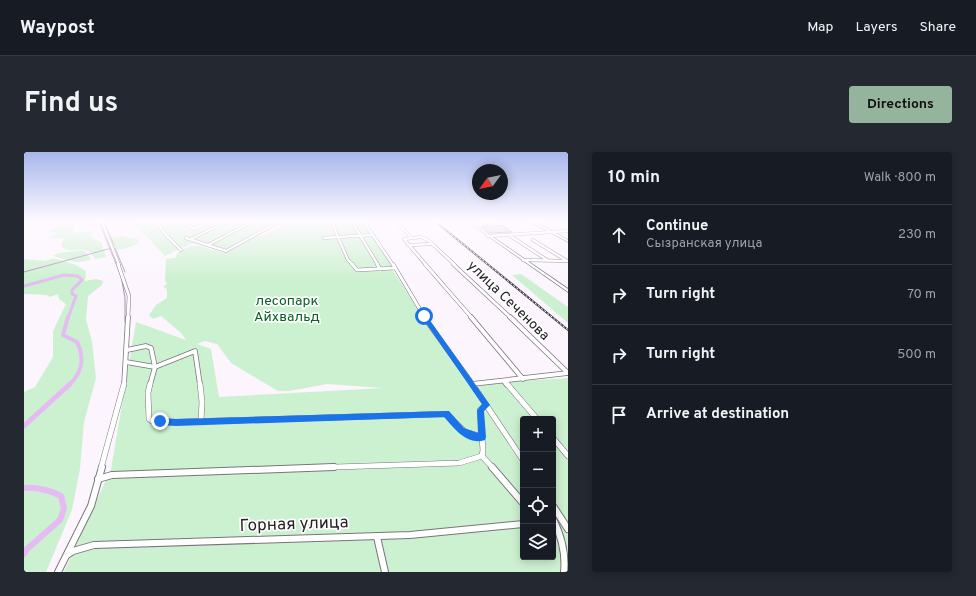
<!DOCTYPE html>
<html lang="en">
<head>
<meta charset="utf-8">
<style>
  :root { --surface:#171b24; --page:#242831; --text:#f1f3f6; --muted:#9ea1a6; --line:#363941; --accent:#95b49e }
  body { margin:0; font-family:Overpass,sans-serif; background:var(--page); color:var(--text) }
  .controls { position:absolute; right:12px; bottom:12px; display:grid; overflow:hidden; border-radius:4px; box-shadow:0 2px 10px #0003 }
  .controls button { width:36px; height:36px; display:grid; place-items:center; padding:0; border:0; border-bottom:1px solid var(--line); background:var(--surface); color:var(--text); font:20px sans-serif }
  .compass { position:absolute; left:448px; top:12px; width:36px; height:36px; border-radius:50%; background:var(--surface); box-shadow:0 2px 10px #0003; rotate:237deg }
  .stop { position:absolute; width:12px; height:12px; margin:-9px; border:3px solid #1a73e8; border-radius:50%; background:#fff }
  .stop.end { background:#1a73e8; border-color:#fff; box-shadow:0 1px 4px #0008 }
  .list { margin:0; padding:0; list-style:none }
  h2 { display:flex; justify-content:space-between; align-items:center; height:52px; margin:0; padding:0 16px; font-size:17px }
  h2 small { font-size:13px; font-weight:400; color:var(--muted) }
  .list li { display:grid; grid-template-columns:26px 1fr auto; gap:12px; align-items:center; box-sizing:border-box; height:60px; padding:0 16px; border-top:1px solid var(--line) }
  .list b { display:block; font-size:15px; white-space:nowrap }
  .list p { margin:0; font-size:13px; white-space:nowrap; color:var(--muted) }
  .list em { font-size:13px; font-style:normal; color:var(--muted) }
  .icon { flex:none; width:22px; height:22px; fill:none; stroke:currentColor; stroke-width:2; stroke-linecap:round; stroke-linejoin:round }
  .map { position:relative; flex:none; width:544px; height:420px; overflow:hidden; border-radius:4px }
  header { display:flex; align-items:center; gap:24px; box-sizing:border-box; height:56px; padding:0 20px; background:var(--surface); border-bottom:1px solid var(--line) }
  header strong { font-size:19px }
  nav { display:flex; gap:22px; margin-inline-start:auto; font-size:14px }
  .intro { display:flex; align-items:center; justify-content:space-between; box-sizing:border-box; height:96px; padding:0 24px }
  h1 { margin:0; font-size:28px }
  .button { padding:10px 18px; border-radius:4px; background:var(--accent); color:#111; font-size:14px; font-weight:700 }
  main { display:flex; gap:24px; padding:0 24px }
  aside { flex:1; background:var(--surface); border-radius:4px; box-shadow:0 2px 10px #0003 }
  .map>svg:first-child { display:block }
  .green { fill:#ccf1d0; fill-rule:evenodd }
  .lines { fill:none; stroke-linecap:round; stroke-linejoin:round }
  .stream { stroke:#ad8eb6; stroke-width:1 }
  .canal-far3 { stroke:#e6bbf3; stroke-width:3 }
  .canal-far2 { stroke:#e6bbf3; stroke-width:4 }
  .canal-far1 { stroke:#e6bbf3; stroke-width:5 }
  .canal { stroke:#e6bbf3; stroke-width:6 }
  .building { fill:#cdc6cf; stroke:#8e8890 }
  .street-far4-casing { stroke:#7a747c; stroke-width:3.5 }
  .street-far3-casing { stroke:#7a747c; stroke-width:4 }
  .street-far2-casing { stroke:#7a747c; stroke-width:5.5 }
  .street-far1-casing { stroke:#7a747c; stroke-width:6 }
  .street-casing { stroke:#7a747c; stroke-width:8 }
  .secondary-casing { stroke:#7a747c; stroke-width:1.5 }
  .street-far4 { stroke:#fff; stroke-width:2.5 }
  .street-far3 { stroke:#fff; stroke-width:3 }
  .street-far2 { stroke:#fff; stroke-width:4 }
  .street-far1 { stroke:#fff; stroke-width:5 }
  .street { stroke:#fff; stroke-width:6 }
  .secondary { fill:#fff; fill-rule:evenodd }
  .rail-casing { stroke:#413d41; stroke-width:2 }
  .rail { stroke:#fff; stroke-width:1; stroke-dasharray:2; stroke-linecap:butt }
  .route { fill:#1a73e8 }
  .labels { text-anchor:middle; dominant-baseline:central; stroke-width:3.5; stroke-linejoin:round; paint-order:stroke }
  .park-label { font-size:14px; fill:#0a6025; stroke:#fff }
  .street-label { font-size:14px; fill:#272427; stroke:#fff }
  .near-street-label { font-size:17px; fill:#272427; stroke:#fff }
</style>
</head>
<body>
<header>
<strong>Waypost</strong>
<nav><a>Map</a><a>Layers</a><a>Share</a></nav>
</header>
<div class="intro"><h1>Find us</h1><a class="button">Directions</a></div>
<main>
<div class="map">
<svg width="544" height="420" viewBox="0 0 544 420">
  <rect width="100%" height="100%" fill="#fcf5fe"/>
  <g class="green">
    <path d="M 109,70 L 254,70 L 197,99 L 169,91 L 141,104 Z"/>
    <path d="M 256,70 L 275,70 L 279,72 L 277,70 L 339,70 L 370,117 L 368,117 L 398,164 L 446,232 L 544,226 L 544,420 L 40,420 L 87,317 L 112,170 L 162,188 L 157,181 L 137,164 L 129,167 L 125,163 L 132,153 L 143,146 L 143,137 L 139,135 L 143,132 L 141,128 L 142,107 L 151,106 L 154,100 L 167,94 L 176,94 L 199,101 L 229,85 L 240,83 L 258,74 L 253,72 ZM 181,189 L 193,192 L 207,211 L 254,239 L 265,239 L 303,232 L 360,236 L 195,245 L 187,197 L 173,192 ZM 499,267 L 529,267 L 529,405 L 499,405 Z"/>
    <path d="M 49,72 L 52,74 L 49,79 L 54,81 L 70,78 L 65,84 L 77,90 L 82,105 L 71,107 C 60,89 53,103 39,96 L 37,92 L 41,86 L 25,86 L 34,80 L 25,80 L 26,78 L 40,73 Z"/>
    <path d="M 99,84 C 104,87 109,84 115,88 L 114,92 L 100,97 L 92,98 L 90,95 L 87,96 L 90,93 L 86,86 Z"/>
    <path d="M 60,98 L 67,107 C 54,114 42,107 29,104 L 35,101 Z"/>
    <path d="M 30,106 L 52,113 L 62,119 L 61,129 L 72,127 L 79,129 L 78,133 L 64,144 L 62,168 L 68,189 L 72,226 L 60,270 L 56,317 L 48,358 L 22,420 L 0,420 L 0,240 L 11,235 L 29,205 L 29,179 L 42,152 L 35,147 L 34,142 L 26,145 L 22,143 L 0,142 L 0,107 L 21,109 Z"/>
    <path d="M 497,122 L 544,155 L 544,171 L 488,123 Z"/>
  </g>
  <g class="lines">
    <g class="stream">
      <path d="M 75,70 L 97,124"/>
      <path d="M 80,70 L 90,93"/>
      <path d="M 91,96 L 101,120"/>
      <path d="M 0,120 L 88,96"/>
      <path d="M 98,129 L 101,146 L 101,170"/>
    </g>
    <path class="canal-far3" d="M 0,134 L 40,123 L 54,124 L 58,128 L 48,138 L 48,142 L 52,144 L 44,166"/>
    <path class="canal-far2" d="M 44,165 L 39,183 L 53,190 C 61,206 58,221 45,233"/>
    <path class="canal-far1" d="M 0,274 L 46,232"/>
    <path class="canal" d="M 0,336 C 13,335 25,338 37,344 L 40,356 L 36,368 L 3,397 L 0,402"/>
  </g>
  <path class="building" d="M 457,70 L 469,70 L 469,74 L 478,73 L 488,80 L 466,81 L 457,74 L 464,74 Z"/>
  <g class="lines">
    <defs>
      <g id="street-far4">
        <path d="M 78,70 L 95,113"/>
        <path d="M 109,70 L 112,74"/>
        <path d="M 133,70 L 140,81 L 157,98"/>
        <path d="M 158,70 L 170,77 L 185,70"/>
        <path d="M 328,70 L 354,113"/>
        <path d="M 340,70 L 369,113"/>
        <path d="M 372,70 L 387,85"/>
        <path d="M 485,83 L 523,108"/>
        <path d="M 464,84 L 544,79"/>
        <path d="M 162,86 L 202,99 L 254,70"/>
        <path d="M 300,86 L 314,85 L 308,70"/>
        <path d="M 167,87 L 202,70"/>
        <path d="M 509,88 L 543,109"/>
        <path d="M 184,93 L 228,70"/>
        <path d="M 384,93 L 408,92"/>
        <path d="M 499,108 L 544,109"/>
        <path d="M 329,113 L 324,108 L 314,85 L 349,83"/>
        <path d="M 402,113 L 380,87 L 397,85 L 404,88 L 431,113"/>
      </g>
      <g id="street-far3">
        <path d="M 94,112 L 105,144 L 104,166"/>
        <path d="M 328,112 L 333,118 L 371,116"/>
        <path d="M 353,112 L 356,117"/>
        <path d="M 369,112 L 401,166"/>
        <path d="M 401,112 L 448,166"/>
        <path d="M 429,112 L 487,166"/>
      </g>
      <g id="street-far2">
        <path d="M 400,165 L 449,233"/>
        <path d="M 447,165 L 499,227"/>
        <path d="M 486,165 L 544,221"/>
        <path d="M 103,198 L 122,194 L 127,196 L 131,215 L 171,199 L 176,233"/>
        <path d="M 102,210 L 131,215 L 126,233"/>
        <path d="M 480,229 L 483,233"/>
        <path d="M 448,232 L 544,221"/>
        <path d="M 100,233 L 104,165"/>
      </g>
      <g id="street-far1">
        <path d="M 126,232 L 124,241 L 125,267 L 128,269 L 152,270 L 422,262 L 441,280 L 458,285"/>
        <path d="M 176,232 L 178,250 L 177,269"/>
        <path d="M 448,232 L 499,308"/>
        <path d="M 483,232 L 513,267"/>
        <path d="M 529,286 L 544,304"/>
        <path d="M 458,304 L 459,298 L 456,258 L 462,253"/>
        <path d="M 77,316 L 100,232"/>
        <path d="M 281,316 L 435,311 L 458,304 L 469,316"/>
      </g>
      <g id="street">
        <path d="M 468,315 L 499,351"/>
        <path d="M 74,327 L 88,323 L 310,315"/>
        <path d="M 529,354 L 544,377"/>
        <path d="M 530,369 C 538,386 542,402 540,420"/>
        <path d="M 353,385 L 361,420"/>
        <path d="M 43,403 L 49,399 L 70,393 L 386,383 L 499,372"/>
        <path d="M 34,420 L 67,354 L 78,315"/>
      </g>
      <g id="secondary">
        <path d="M 444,70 L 447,70 L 544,137 L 544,140 Z"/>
        <path d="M 507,70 L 511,70 L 544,88 L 544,90 Z"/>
      </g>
    </defs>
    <use href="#street-far4" class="street-far4-casing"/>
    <use href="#street-far3" class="street-far3-casing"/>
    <use href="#street-far2" class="street-far2-casing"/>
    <use href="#street-far1" class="street-far1-casing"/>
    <use href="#street" class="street-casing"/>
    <use href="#secondary" class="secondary-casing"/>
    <use href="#street-far4" class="street-far4"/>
    <use href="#street-far3" class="street-far3"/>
    <use href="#street-far2" class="street-far2"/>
    <use href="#street-far1" class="street-far1"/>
    <use href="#street" class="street"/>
    <use href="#secondary" class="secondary"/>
    <defs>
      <path id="rail" d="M 412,70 L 544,178"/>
    </defs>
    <use href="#rail" class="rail-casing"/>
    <use href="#rail" class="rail"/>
  </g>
  <linearGradient id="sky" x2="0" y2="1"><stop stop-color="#a7b7ec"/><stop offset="0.54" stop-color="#fefaff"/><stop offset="1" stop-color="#fefaff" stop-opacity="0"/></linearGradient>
  <rect width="544" height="129" fill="url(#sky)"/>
  <path class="route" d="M 398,163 L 402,163 L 466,253 L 460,259 L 462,285 L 461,288 C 443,294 430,276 420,265 L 152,274 L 136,273 L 133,269 L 136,266 L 152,267 L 422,259 L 425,259 L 440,276 L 454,281 L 453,258 L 458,252 L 397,164 Z"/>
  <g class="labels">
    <g class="park-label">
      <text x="263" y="149">лесопарк<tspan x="263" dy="16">Айхвальд</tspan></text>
    </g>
    <g class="street-label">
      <text transform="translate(484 149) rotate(44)">улица Сеченова</text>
    </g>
    <g class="near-street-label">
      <text transform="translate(270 373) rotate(-2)">Горная улица</text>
    </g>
  </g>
</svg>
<div class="controls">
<button>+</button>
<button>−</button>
<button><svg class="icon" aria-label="locate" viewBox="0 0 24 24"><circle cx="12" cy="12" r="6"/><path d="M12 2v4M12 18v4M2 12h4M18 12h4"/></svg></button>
<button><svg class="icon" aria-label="layers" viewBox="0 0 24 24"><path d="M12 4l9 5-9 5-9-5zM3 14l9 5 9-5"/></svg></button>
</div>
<svg class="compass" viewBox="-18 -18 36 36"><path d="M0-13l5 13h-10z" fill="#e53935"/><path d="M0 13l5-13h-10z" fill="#9ea1a6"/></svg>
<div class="stop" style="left:400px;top:164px"></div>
<div class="stop end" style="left:136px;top:269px"></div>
</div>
<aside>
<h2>10 min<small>Walk · 800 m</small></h2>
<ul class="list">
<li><svg class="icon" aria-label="ahead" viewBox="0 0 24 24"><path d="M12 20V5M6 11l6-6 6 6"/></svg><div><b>Continue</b><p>Сызранская улица</p></div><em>230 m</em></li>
<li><svg class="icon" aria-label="right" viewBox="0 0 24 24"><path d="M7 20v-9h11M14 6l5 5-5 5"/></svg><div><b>Turn right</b></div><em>70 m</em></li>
<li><svg class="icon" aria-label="right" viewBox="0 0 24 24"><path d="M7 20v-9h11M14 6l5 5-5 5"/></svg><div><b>Turn right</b></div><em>500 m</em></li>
<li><svg class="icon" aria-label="arrive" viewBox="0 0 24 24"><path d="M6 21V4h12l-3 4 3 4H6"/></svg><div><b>Arrive at destination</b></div></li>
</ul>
</aside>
</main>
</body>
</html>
